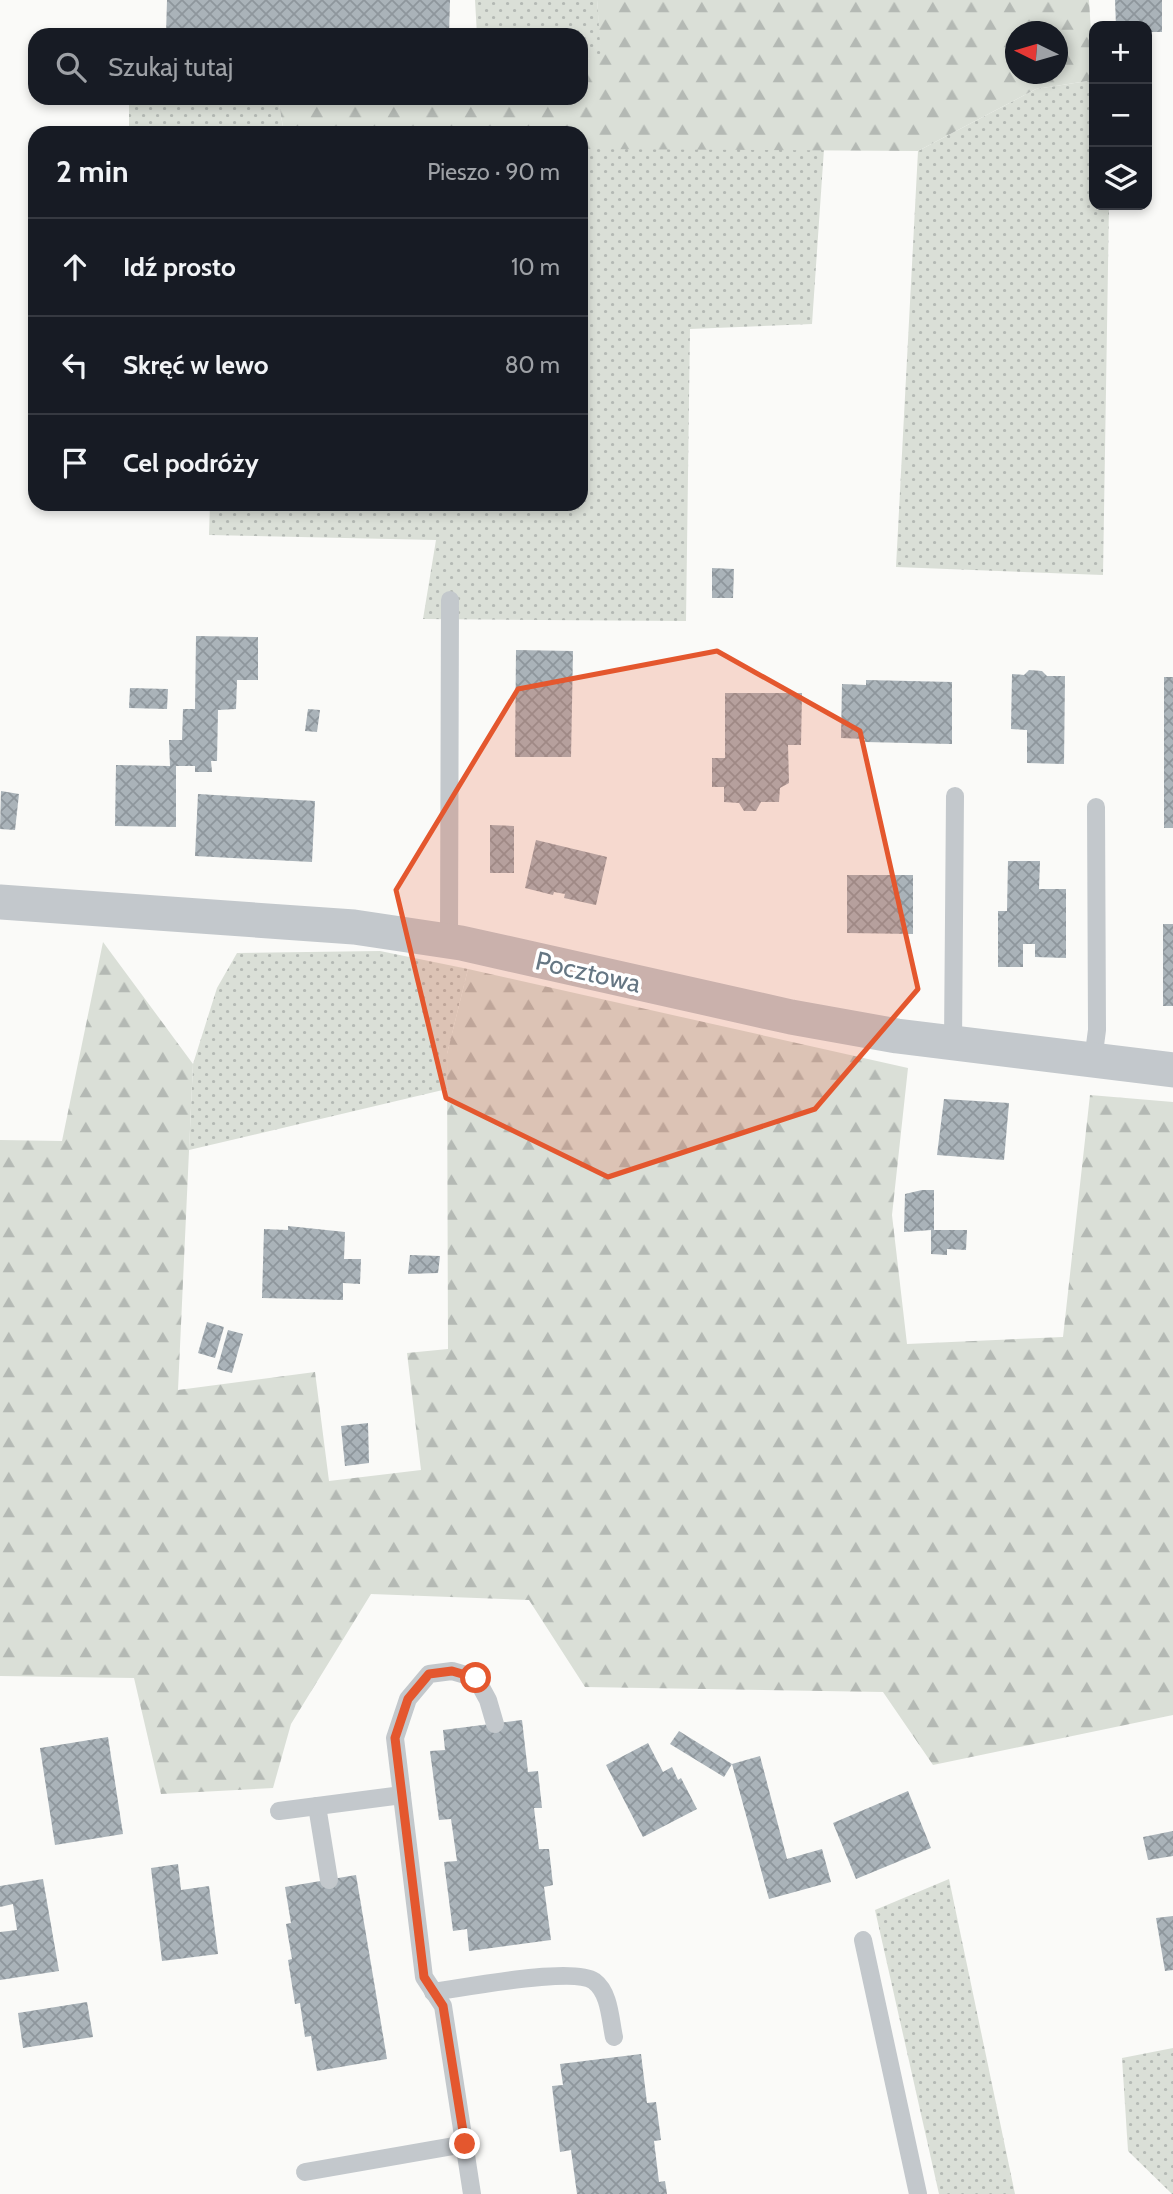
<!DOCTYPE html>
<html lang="pl">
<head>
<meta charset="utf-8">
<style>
  :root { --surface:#171b24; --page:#20242c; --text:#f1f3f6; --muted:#9ea1a6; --line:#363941 }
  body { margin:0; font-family:Cabin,sans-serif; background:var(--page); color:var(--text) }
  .controls { position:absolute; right:21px; top:21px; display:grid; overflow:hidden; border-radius:14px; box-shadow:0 4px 10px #0003 }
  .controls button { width:63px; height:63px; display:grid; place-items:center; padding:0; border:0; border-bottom:2px solid var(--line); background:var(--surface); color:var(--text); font:35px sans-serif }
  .compass { position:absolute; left:1005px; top:21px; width:63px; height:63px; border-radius:50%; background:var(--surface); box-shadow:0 4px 10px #0003; rotate:275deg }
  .stop { position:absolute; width:21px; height:21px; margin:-16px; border:5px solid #e4572e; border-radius:50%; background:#fff }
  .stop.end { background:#e4572e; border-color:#fff; box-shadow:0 2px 7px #0008 }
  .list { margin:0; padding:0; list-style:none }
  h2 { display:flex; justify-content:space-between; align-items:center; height:91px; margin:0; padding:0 28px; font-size:30px }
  h2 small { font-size:23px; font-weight:400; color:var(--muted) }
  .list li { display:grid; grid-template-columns:46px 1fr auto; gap:21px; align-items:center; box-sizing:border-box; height:98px; padding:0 28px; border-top:2px solid var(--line) }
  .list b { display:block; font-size:26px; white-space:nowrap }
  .list em { font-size:23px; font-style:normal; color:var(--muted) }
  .icon { flex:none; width:38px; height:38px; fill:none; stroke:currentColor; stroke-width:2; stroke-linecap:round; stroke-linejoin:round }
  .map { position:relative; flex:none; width:1173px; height:2194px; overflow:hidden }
  .search { position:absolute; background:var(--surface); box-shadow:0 4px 10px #0003; left:28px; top:28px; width:560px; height:77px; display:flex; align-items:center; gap:18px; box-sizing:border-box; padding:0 24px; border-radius:21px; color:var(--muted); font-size:26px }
  .panel { position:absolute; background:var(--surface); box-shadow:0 4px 10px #0003; left:28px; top:126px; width:560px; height:385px; border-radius:21px }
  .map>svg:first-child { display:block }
  .grass { fill:url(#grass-dots) }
  .forest { fill:url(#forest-firs); fill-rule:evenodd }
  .building { fill:url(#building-cross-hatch) }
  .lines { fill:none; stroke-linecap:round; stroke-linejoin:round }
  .lane { stroke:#c3c8cc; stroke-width:18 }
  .street { stroke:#c3c8cc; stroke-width:35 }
  .route { stroke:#e4572e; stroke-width:9 }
  .marked { fill:#e4572e; fill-opacity:0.2; stroke:#e4572e; stroke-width:5; stroke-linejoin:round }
  .labels { text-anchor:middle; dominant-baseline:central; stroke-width:7; stroke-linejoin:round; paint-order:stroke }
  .street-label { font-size:26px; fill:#657683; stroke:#fff }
</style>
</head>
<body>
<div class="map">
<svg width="1173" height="2194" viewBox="0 0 1173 2194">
  <defs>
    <pattern id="grass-dots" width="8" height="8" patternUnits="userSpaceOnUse" patternTransform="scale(1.75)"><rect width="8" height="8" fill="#dadfd7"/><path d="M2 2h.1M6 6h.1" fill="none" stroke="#b4b9b4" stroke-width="1.8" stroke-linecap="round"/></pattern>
    <pattern id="forest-firs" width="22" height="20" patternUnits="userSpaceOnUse" patternTransform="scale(1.75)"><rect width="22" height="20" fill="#dadfd7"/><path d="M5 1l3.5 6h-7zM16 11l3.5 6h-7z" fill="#b4b9b4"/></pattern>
    <pattern id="building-cross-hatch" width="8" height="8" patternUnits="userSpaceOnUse" patternTransform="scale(1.75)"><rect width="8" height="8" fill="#aab3b9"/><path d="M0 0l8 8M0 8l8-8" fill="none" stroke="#8e969c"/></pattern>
  </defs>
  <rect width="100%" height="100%" fill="#fafaf8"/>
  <g class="grass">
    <path d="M 475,0 L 597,0 L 602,58 L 581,59 L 581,35 L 477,35 Z"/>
    <path d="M 1094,80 L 1094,205 L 1109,205 L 1103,575 L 896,567 L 918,151 L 1036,89 Z"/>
    <path d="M 129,98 L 278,98 L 284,133 L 129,133 Z"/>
    <path d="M 581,149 L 824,149 L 812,324 L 690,329 L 686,621 L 423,619 L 436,540 L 209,535 L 210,504 L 581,504 Z"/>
    <path d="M 380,951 L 468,969 L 447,1054 L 447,1089 L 189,1150 L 193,1064 L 217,988 L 237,953 Z"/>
    <path d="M 949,1879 L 1015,2194 L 939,2194 L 875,1910 Z"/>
    <path d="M 1173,2048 L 1173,2194 L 1172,2194 L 1128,2151 L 1122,2058 Z"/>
  </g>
  <g class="forest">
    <path d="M 597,0 L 1089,0 L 1094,80 L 1036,89 L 918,151 L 581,149 L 581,133 L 284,133 L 278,98 L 581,98 L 581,59 L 601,57 ZM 1016,32 L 1058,32 L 1058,74 L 1016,74 Z"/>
    <path d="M 103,942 L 193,1064 L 178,1390 L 315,1372 L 329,1481 L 421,1470 L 407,1353 L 448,1349 L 447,1054 L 468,969 L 908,1068 L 892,1215 L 907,1344 L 1063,1337 L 1090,1095 L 1173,1102 L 1173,1715 L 933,1765 L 883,1692 L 585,1687 L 529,1600 L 371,1594 L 291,1724 L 273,1788 L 161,1794 L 134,1678 L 0,1676 L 0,1140 L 62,1141 Z"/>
  </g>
  <g class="building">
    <path d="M 167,0 L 450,0 L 449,35 L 166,35 Z"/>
    <path d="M 1115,0 L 1162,0 L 1162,32 L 1147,32 L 1147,26 L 1116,26 Z"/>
    <path d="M 712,568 L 734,569 L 733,598 L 712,598 Z"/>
    <path d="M 196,636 L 258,637 L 258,680 L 237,680 L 236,709 L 218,710 L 217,761 L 211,761 L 212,772 L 195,772 L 195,766 L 176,766 L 176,827 L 115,826 L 116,765 L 170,766 L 169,740 L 182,740 L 183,709 L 195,709 Z"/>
    <path d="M 516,650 L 573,651 L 571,757 L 515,757 Z"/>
    <path d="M 1029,670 L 1042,671 L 1047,676 L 1065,676 L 1064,764 L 1027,763 L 1027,730 L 1011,729 L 1012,674 L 1024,675 Z"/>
    <rect x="1164" y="677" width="9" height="151"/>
    <path d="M 866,680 L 952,682 L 952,744 L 865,742 L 865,739 L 841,738 L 842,684 L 866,685 Z"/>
    <path d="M 130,688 L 168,689 L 167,709 L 129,708 Z"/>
    <path d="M 725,693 L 802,693 L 801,745 L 788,745 L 789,783 L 780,788 L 779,802 L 761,802 L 756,811 L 744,811 L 739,803 L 724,802 L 724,787 L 712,787 L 712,758 L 725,758 Z"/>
    <path d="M 308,709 L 320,710 L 317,732 L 305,731 Z"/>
    <path d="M 1,791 L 19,794 L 15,830 L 0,829 Z"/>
    <path d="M 198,794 L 315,801 L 312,862 L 195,856 Z"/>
    <path d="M 490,825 L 514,826 L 514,873 L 490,873 Z"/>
    <path d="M 536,840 L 607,857 L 596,905 L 564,898 L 565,894 L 554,892 L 553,895 L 525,888 Z"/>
    <path d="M 1008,861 L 1040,861 L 1039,889 L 1066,889 L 1066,958 L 1035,957 L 1035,944 L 1023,944 L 1023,967 L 998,967 L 998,911 L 1007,911 Z"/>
    <path d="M 847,875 L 913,875 L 913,934 L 847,933 Z"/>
    <rect x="1163" y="924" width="10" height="82"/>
    <path d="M 944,1099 L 1009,1103 L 1004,1160 L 937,1155 Z"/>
    <path d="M 922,1190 L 934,1190 L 934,1230 L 967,1230 L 966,1250 L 947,1249 L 947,1255 L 931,1254 L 931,1230 L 904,1232 L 905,1194 Z"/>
    <path d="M 288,1226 L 345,1232 L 344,1259 L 361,1259 L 360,1284 L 343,1283 L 343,1300 L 262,1298 L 264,1229 L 288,1230 Z"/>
    <path d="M 410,1255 L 440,1256 L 438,1273 L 408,1274 Z"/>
    <path d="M 207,1322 L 224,1327 L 215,1358 L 198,1353 Z"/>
    <path d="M 228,1330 L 243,1334 L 232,1373 L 217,1369 Z"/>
    <path d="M 368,1423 L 369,1463 L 345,1466 L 341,1426 Z"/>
    <path d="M 522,1720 L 528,1772 L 538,1771 L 542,1808 L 534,1808 L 539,1849 L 549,1849 L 553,1885 L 544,1887 L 551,1940 L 469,1951 L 467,1929 L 453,1931 L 444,1862 L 457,1861 L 451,1819 L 439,1820 L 430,1751 L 445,1750 L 443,1730 Z"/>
    <path d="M 679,1731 L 732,1764 L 724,1777 L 670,1744 Z"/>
    <path d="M 108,1737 L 123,1834 L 55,1845 L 40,1748 Z"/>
    <path d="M 648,1743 L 663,1772 L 672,1767 L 678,1780 L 681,1778 L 697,1809 L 643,1837 L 606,1765 Z"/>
    <path d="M 760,1756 L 787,1859 L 822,1849 L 831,1882 L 769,1899 L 732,1764 Z"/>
    <path d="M 908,1791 L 931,1848 L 856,1879 L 833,1823 Z"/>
    <path d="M 1173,1831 L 1173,1856 L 1148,1860 L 1143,1837 Z"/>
    <path d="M 178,1864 L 181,1890 L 209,1886 L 218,1954 L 162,1961 L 151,1868 Z"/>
    <path d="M 356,1875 L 387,2059 L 317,2071 L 311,2036 L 305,2037 L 300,2003 L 295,2004 L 288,1960 L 292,1959 L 286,1924 L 291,1923 L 285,1887 Z"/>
    <path d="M 43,1879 L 59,1971 L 0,1980 L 0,1932 L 17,1930 L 13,1904 L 0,1907 L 0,1886 Z"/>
    <path d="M 1173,1916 L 1173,1970 L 1165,1971 L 1156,1918 Z"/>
    <path d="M 87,2002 L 93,2037 L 23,2048 L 18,2013 Z"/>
    <path d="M 641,2054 L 647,2103 L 656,2102 L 661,2140 L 654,2141 L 659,2182 L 665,2181 L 667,2194 L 577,2194 L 571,2150 L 560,2152 L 552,2086 L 563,2085 L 560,2064 Z"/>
  </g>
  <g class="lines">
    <g class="lane">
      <path d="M 449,941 L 450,600"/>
      <path d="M 953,1043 L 955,796"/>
      <path d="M 1093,1060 L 1097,1030 L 1096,807"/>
      <path d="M 317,1806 L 329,1880"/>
      <path d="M 279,1811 L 402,1795"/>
      <path d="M 863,1940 L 918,2194"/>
      <path d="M 433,1992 C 463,1988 573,1966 594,1981 C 610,1993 610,2019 614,2037"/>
      <path d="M 305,2172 L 465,2144"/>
      <path d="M 472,2194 L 443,2006 L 424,1977 L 395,1738 L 408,1699 L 429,1674 L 452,1671 L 476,1678 L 488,1700 L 495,1724"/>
    </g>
    <path class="street" d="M 0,902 L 354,927 L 461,943 L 791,1017 L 897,1036 L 1173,1070"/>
  </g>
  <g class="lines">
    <path class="route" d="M 465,2144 L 443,2006 L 424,1977 L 395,1738 L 408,1699 L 429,1674 L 452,1671 L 476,1678"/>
  </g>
  <path class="marked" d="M 717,651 L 860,731 L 918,989 L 815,1109 L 608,1177 L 446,1098 L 396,890 L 518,689 Z"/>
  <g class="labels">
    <g class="street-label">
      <text transform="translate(588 972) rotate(13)">Pocztowa</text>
    </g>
  </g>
</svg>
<div class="controls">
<button>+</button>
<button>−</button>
<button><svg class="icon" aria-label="layers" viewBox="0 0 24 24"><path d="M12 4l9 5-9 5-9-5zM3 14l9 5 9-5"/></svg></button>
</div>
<svg class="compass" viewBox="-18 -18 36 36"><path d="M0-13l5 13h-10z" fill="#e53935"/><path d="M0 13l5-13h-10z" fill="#9ea1a6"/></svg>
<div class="stop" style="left:476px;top:1678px"></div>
<div class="stop end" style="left:465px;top:2144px"></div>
<div class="search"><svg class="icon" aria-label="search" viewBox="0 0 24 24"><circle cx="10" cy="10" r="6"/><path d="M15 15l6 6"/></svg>Szukaj tutaj</div>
<section class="panel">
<h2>2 min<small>Pieszo · 90 m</small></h2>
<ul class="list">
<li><svg class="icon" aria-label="ahead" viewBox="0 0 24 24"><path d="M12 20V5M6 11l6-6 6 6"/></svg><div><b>Idź prosto</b></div><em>10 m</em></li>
<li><svg class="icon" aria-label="left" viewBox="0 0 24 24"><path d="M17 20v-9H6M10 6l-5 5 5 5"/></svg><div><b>Skręć w lewo</b></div><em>80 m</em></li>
<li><svg class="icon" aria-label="arrive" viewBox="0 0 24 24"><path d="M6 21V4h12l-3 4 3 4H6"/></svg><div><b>Cel podróży</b></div></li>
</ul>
</section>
</div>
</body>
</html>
